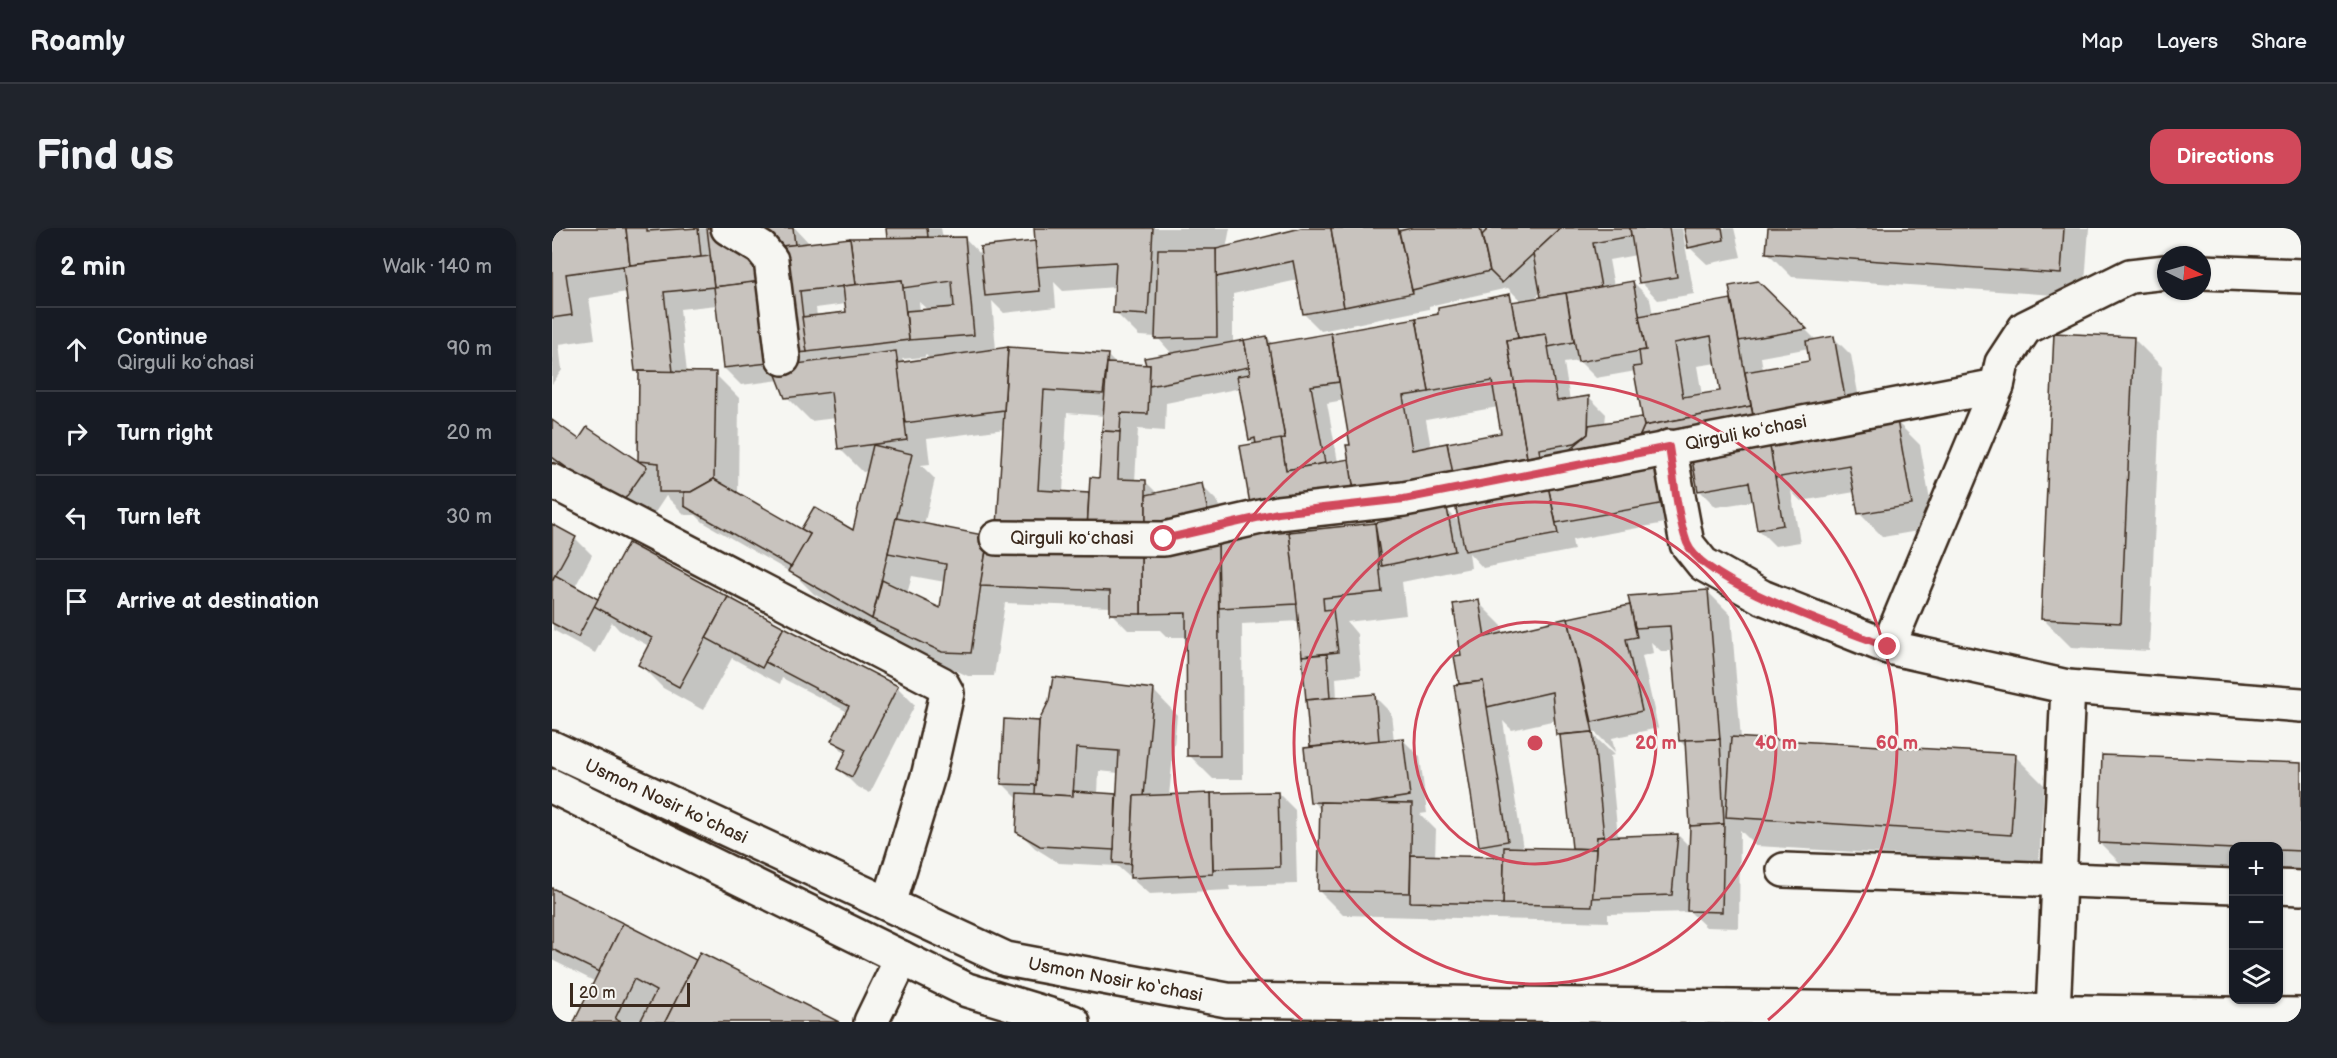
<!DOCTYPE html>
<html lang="en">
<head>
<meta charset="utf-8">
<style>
  :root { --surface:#171b24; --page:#20242c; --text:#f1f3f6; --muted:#9ea1a6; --line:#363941; --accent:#d1495b }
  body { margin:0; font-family:"Balsamiq Sans",sans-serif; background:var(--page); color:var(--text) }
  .controls { position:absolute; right:18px; bottom:18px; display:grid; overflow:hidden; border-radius:12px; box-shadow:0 2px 4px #0004 }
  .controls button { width:54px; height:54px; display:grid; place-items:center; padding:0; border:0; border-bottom:2px solid var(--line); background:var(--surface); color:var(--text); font:30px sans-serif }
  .compass { position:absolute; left:1605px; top:18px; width:54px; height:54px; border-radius:50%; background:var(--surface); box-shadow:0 2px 4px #0004; rotate:95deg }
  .scale { position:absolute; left:18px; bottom:15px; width:120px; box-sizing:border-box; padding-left:6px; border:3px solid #3b2a1e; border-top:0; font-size:16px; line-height:21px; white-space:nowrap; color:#3b2a1e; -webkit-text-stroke:4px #f6f6f2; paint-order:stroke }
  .stop { position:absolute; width:18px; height:18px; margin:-14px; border:4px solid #d1495b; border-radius:50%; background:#fff }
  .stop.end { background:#d1495b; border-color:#fff; box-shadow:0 2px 6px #0008 }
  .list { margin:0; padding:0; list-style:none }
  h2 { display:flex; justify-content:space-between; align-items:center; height:78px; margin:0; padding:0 24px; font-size:26px }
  h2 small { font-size:20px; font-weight:400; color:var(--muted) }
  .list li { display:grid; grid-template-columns:39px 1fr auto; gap:18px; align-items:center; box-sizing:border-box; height:84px; padding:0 24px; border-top:2px solid var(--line) }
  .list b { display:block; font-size:22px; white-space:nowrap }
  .list p { margin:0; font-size:20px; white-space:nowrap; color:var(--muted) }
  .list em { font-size:20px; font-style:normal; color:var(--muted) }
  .icon { flex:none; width:33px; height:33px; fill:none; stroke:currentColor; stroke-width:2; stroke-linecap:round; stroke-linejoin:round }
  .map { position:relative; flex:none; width:1749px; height:794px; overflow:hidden; border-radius:18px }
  header { display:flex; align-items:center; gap:36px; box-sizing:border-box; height:84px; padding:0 30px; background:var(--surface); border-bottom:2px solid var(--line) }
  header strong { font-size:28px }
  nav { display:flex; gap:33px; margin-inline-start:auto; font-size:21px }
  .intro { display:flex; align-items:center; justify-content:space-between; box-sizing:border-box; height:144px; padding:0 36px }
  h1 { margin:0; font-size:42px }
  .button { padding:15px 27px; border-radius:18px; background:var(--accent); color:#fff; font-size:21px; font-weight:700 }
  main { display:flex; gap:36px; padding:0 36px }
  aside { flex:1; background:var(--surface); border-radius:18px; box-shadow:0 2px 4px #0004 }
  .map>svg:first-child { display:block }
  .shadow { fill:#0003; fill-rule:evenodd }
  .building { fill:#c8c3be; stroke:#3b2a1e; stroke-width:1.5; fill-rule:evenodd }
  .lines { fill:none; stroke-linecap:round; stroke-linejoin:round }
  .minor-casing { stroke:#3b2a1e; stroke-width:38 }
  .major-casing { stroke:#3b2a1e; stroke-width:38 }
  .minor { stroke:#f6f6f2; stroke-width:33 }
  .major { stroke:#f6f6f2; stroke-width:33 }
  .route { stroke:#d1495b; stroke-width:8 }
  .ring { fill:none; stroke:#d1495b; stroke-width:3 }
  .labels { text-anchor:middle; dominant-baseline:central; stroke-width:4.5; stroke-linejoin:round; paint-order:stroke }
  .street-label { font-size:18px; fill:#3b2a1e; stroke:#f6f6f2 }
  .centre { fill:#d1495b; stroke:#f6f6f2; stroke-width:3 }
  .ring-label { font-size:18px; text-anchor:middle; font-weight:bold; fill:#d1495b; stroke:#f6f6f2; stroke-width:4.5; stroke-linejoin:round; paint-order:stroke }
</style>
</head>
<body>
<header>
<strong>Roamly</strong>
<nav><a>Map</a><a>Layers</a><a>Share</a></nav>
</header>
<div class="intro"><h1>Find us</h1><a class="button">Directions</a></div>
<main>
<aside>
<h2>2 min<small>Walk · 140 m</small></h2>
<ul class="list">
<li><svg class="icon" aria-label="ahead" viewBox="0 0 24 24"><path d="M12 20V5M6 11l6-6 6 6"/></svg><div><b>Continue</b><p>Qirguli koʻchasi</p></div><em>90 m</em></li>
<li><svg class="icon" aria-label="right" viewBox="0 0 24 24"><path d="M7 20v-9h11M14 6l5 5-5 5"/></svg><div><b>Turn right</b></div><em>20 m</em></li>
<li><svg class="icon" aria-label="left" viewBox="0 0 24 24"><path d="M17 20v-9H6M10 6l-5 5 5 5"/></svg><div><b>Turn left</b></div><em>30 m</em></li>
<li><svg class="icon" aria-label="arrive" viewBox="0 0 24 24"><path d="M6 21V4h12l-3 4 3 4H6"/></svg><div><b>Arrive at destination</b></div></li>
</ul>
</aside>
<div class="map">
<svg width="1749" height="794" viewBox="0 0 1749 794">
  <rect width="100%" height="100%" fill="#f6f6f2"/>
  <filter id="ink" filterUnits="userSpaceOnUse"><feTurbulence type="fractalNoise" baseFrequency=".0167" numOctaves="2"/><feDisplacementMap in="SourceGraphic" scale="12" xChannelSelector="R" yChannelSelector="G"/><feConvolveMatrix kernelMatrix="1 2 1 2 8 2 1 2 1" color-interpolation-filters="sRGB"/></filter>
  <g filter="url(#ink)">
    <g class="shadow">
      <path d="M 0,0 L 243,0 L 258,16 L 337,11 L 335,0 L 389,0 L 391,10 L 413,10 L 430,28 L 485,17 L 483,0 L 678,0 L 674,21 L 746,4 L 742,0 L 1130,0 L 1142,66 L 1106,72 L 1089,54 L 1084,27 L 1057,32 L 1062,58 L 1081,54 L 1098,71 L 1101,87 L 1179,73 L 1182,76 L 1206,54 L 1265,113 L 1282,110 L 1299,127 L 1311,192 L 1111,238 L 1135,291 L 1020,312 L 1022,322 L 931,340 L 917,325 L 919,340 L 850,354 L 854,387 L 795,394 L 805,406 L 809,447 L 784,450 L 785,471 L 822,468 L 839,485 L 842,513 L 851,512 L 868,529 L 875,585 L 868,586 L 884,602 L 883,629 L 942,631 L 929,617 L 908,455 L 911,428 L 926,374 L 950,398 L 952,406 L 1155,363 L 1179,387 L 1189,511 L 1463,528 L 1492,557 L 1487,635 L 1204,618 L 1188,602 L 1187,700 L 1154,699 L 1138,684 L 1056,686 L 1056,694 L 791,687 L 767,663 L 770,583 L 760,573 L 759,520 L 748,393 L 690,396 L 691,551 L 661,551 L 637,527 L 636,409 L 615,409 L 608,402 L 576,402 L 559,385 L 559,379 L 453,375 L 442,448 L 416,448 L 345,415 L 262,366 L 243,347 L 151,294 L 144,287 L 133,287 L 114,268 L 92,301 L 0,234 L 0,194 L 27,213 L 87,236 L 89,147 L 84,143 L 75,64 L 37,70 L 43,111 L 7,116 L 10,142 L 0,156 ZM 746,52 L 752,86 L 769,103 L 877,81 L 877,78 L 956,60 L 970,74 L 964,75 L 957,68 L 888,87 L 780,108 L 778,106 L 721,116 L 715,109 L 681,116 L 681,66 ZM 502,54 L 511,63 L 564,59 L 563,84 L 587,108 L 605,109 L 621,127 L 596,138 L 565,137 L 556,128 L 456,121 L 444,122 L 440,73 L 452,85 L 504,79 ZM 989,64 L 990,70 L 981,72 ZM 367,74 L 377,83 L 368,84 ZM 294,76 L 296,85 L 265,89 L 264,80 ZM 165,77 L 172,140 L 189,157 L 228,152 L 235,169 L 259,193 L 284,190 L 287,220 L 311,244 L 316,243 L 302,304 L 255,306 L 186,267 L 187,170 L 163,146 L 135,145 L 128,81 ZM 1257,120 L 1259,134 L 1211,142 L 1209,129 ZM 373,126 L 378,131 L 353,135 L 350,131 L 373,129 ZM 240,128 L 249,137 L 241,138 ZM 1027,133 L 1044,150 L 1084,143 L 1092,190 L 1053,196 L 1054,186 L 1037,169 L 1018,173 L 1012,135 ZM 1165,135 L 1170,164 L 1150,167 L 1145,138 ZM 689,160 L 698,211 L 704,217 L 718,298 L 818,281 L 829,292 L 857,287 L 857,289 L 823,296 L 559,324 L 673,305 L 666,274 L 649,257 L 606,266 L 594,254 L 583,253 L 586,201 L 613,203 L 614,175 ZM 792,172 L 800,218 L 798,232 L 786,234 L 775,175 ZM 946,179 L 951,206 L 879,220 L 874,192 ZM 515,185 L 553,188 L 549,252 L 539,266 L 511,265 ZM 453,201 L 446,319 L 372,297 L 383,251 L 369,237 L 378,236 L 375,211 ZM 982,226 L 983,229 L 972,231 L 972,228 ZM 905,278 L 909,296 L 893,280 ZM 360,348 L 393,354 L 389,382 L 355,366 ZM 1099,414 L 1109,423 L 1121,423 L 1128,513 L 1135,520 L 1139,620 L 1126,607 L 1066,609 L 1058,528 L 1062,527 L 1034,500 L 1036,497 L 1063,524 L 1060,510 L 1106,500 L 1090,428 L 1101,425 ZM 1004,492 L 1006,507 L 1010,511 L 1021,622 L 971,621 L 951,493 L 960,502 Z"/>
      <path d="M 1133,0 L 1182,0 L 1189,29 L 1155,36 L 1137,19 Z"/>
      <path d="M 1217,0 L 1537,0 L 1532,69 L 1240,49 L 1216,25 Z"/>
      <path d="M 1581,110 L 1610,139 L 1597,423 L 1519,419 L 1490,390 Z"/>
      <path d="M 1344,193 L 1368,217 L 1383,300 L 1331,309 L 1307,285 L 1303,264 L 1249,273 L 1239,263 L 1248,314 L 1223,318 L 1206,301 L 1202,273 L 1164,279 L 1147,262 Z"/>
      <path d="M 0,297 L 23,310 L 40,327 L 23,359 L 47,372 L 77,317 L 346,460 L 363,477 L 318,565 L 304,558 L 287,541 L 294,526 L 281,513 L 296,484 L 230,450 L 228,456 L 180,430 L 151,482 L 111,460 L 87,436 L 97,418 L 67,402 L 60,394 L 43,425 L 1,402 Z"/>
      <path d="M 602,463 L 625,487 L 617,568 L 726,565 L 743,582 L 745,656 L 677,658 L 678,662 L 597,666 L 565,638 L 507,635 L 483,620 L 466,603 L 467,572 L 450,555 L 486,495 ZM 547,543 L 567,545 L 566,569 L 546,566 Z"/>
      <path d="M 1749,537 L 1749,650 L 1726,649 L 1726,618 L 1682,618 L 1682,648 L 1577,644 L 1548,615 Z"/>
      <path d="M 0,662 L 145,734 L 283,794 L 23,794 L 44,754 L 0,732 Z"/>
    </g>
    <g class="building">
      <path d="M 0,0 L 74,0 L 78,37 L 14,46 L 20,87 L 0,90 Z"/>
      <path d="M 74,0 L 95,0 L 95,3 L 146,0 L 149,29 L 78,37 Z"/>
      <path d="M 155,0 L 168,0 L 201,19 L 205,54 L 162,59 Z"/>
      <path d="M 186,0 L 241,0 L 243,17 L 228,18 Z"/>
      <path d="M 334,0 L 375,0 L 376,9 L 335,10 Z"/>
      <path d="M 482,0 L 601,0 L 596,87 L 561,85 L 564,34 L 485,39 Z"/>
      <path d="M 749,0 L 779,0 L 792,79 L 751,86 L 741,33 L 664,49 L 664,21 Z"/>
      <path d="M 779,0 L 846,0 L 861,65 L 792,79 Z"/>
      <path d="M 859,0 L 928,0 L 938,43 L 860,62 L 847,3 Z"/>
      <path d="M 937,0 L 1009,0 L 950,55 L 938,43 L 930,7 Z"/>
      <path d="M 1009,0 L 1078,0 L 1079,8 L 1041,15 L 1049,59 L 989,69 L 981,26 Z"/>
      <path d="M 1078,0 L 1117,0 L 1125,49 L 1087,55 Z"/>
      <path d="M 1132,0 L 1170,0 L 1172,12 L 1136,20 Z"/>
      <path d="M 1216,0 L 1512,0 L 1509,46 L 1214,25 Z"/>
      <path d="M 413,9 L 422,107 L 357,112 L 354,83 L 402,79 L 400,53 L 351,60 L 350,52 L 304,57 L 298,10 Z"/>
      <path d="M 298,10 L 304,57 L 248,63 L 255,124 L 236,126 L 222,19 Z"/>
      <path d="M 483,13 L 488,63 L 433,68 L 428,19 Z"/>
      <path d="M 606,21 L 664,21 L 665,109 L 603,111 Z"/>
      <path d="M 158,28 L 162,59 L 112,64 L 121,144 L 83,143 L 71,38 Z"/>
      <path d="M 217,52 L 226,134 L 171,140 L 162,59 Z"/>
      <path d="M 350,52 L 357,112 L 255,124 L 250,89 L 294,84 L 291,58 Z"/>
      <path d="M 1081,53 L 1094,122 L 1026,134 L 1014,65 Z"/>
      <path d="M 1206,53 L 1255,101 L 1187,113 L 1177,58 Z"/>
      <path d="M 1014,65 L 1022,114 L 996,119 L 994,106 L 966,110 L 959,74 Z"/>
      <path d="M 958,66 L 966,110 L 955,112 L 975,229 L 900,244 L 895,215 L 949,205 L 940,153 L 877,164 L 864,90 L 886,86 L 886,80 Z"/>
      <path d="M 1179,71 L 1199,178 L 1092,198 L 1081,139 L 1089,138 L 1087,123 L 1094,122 L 1087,88 ZM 1159,108 L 1168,163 L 1131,169 L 1122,115 Z"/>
      <path d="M 864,90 L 877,164 L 851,168 L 860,222 L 895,215 L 902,251 L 803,268 L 794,217 L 798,217 L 779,105 Z"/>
      <path d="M 779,105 L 787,154 L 759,158 L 773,235 L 734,242 L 729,211 L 733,211 L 716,116 Z"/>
      <path d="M 1502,105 L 1582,109 L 1569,395 L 1489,391 Z"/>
      <path d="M 994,106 L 1005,173 L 1037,168 L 1036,206 L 1023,215 L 987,221 L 988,227 L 975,229 L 955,112 Z"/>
      <path d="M 715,108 L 733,211 L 704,216 L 703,210 L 697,212 L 685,148 L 698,146 L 692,112 Z"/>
      <path d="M 1282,108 L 1294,175 L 1202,192 L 1193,144 L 1257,133 L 1254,113 Z"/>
      <path d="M 692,112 L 697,139 L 597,158 L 598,137 L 594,137 L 592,130 Z"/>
      <path d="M 456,119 L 556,126 L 551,166 L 492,162 L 486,262 L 537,265 L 535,303 L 445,298 Z"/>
      <path d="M 456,119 L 452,182 L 353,195 L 345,135 Z"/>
      <path d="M 344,123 L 355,212 L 286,221 L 279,164 L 233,170 L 221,139 Z"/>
      <path d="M 555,135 L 598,137 L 596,186 L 569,185 L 568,204 L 550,203 Z"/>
      <path d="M 87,143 L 164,144 L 162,251 L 139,264 L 107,264 L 107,235 L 86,233 Z"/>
      <path d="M 1199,178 L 1202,192 L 1085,214 L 1092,198 Z"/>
      <path d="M 1090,189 L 1092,198 L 1085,214 L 1015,224 L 1036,206 L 1037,197 Z"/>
      <path d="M 0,192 L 27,211 L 35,199 L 95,239 L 68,278 L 0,229 Z"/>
      <path d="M 1345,192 L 1360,277 L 1306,286 L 1297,237 L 1223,250 L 1217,213 Z"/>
      <path d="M 550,203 L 568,204 L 566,251 L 594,252 L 594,302 L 535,303 L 538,249 L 547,250 Z"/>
      <path d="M 729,211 L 734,242 L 797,231 L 802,264 L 699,282 L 688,218 Z"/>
      <path d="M 1217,213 L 1231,297 L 1205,302 L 1197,254 L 1146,263 L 1139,227 Z"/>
      <path d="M 321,217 L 360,226 L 320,391 L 236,343 L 258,306 L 249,301 L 262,279 L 301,302 Z"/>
      <path d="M 1112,236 L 1119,274 L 1004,295 L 996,258 Z"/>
      <path d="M 162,251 L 258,306 L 239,339 L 132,278 L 132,264 L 139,264 Z"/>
      <path d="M 650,255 L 657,289 L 594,302 L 594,267 Z"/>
      <path d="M 996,258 L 1006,306 L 913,323 L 903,276 Z"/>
      <path d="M 895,280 L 903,323 L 830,338 L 823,295 Z"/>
      <path d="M 344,290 L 436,308 L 419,425 L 390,424 L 320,391 L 330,352 L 388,380 L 394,336 L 336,325 Z"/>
      <path d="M 823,295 L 830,364 L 771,370 L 772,382 L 781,381 L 786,424 L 750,428 L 737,304 Z"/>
      <path d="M 0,296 L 24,309 L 0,353 Z"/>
      <path d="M 737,304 L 745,376 L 667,380 L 666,311 Z"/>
      <path d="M 666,311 L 668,528 L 635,528 L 634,385 L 589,386 L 589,324 Z"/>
      <path d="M 76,315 L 176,369 L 127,459 L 86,437 L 100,410 L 42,378 Z"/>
      <path d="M 435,317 L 589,324 L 589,386 L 558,386 L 558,363 L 428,358 Z"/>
      <path d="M 3,347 L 46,371 L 26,409 L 0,395 L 0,353 Z"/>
      <path d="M 1156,362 L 1168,511 L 1127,513 L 1118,398 L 1083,400 L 1076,368 Z"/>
      <path d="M 176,369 L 232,399 L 210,440 L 154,410 Z"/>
      <path d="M 927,372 L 933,409 L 1016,390 L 1041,504 L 1004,507 L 1000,464 L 935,479 L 931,453 L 907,456 L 902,428 L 909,427 L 901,376 Z"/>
      <path d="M 1078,377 L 1085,409 L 1074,411 L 1090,483 L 1040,494 L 1016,390 Z"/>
      <path d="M 232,399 L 346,458 L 300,549 L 285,541 L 295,521 L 279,513 L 297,478 L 213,434 Z"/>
      <path d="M 775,426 L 778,470 L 754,472 L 750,428 Z"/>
      <path d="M 501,449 L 602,461 L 592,568 L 582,568 L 579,636 L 561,635 L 567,523 L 524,520 L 521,568 L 483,566 L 487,493 L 497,473 Z"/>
      <path d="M 931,453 L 956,613 L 927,618 L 902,457 Z"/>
      <path d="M 823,466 L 827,513 L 758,519 L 754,472 Z"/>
      <path d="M 452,491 L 487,493 L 484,557 L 449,556 Z"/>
      <path d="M 1041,504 L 1052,608 L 1045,609 L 1044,621 L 1020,620 L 1008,507 Z"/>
      <path d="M 1179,509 L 1464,526 L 1459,607 L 1174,589 Z"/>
      <path d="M 851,510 L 858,568 L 813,575 L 758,574 L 752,520 Z"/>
      <path d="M 1168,511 L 1172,596 L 1138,598 L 1133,512 Z"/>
      <path d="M 1550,527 L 1749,535 L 1749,623 L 1726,622 L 1726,618 L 1682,621 L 1547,615 Z"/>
      <path d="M 521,563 L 564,566 L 562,622 L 488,618 L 464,604 L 466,565 L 521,568 Z"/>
      <path d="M 726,564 L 728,639 L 661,641 L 659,565 Z"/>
      <path d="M 659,565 L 661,646 L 578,650 L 582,568 Z"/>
      <path d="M 768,574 L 860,576 L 858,665 L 766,663 Z"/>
      <path d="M 1172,596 L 1170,684 L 1135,683 L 1138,598 Z"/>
      <path d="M 1126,606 L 1120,667 L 1040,670 L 1045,609 Z"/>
      <path d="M 952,619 L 1044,621 L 1040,678 L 951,676 Z"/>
      <path d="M 859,627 L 952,629 L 951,676 L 858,674 Z"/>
      <path d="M 0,660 L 71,695 L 47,744 L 0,721 Z"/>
      <path d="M 71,695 L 144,732 L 113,794 L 88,794 L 104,763 L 82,751 L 63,791 L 69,794 L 22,794 Z"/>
      <path d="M 148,724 L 287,794 L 113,794 Z"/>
    </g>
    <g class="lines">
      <defs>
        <g id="minor">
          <path d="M 176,0 L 209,20 L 219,32 L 231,130"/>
          <path d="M 1650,44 L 1749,48"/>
          <path d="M 1117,219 L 1135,316 L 1151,336 L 1210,369 L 1336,419 L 1516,459 L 1749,477"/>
          <path d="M 0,253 L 390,456 L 395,465 L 377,545 L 337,676"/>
          <path d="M 445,310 L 612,311 L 726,285 L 852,271 L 1445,158"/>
          <path d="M 1336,419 L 1445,158 L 1450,135 L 1473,100 L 1578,48 L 1614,44"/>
          <path d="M 1232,642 L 1682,658"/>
          <path d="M 1726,659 L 1749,660"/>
          <path d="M 1501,784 L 1516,459"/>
          <path d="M 319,794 L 350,730"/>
        </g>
        <g id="major">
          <path id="s1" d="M 0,520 L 454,731 L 675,772 L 1749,787"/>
          <path d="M 0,558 L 415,762 L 521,794"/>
        </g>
      </defs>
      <use href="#minor" class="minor-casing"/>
      <use href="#major" class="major-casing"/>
      <use href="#minor" class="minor"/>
      <use href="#major" class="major"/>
    </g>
  </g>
  <g class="lines" filter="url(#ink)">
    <path class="route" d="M 612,311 L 726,285 L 852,271 L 1117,219 C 1122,249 1125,287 1135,315 C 1150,355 1294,402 1336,419"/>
  </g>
  <g class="ring">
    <circle cx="983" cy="515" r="121"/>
    <circle cx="983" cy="515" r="241"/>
    <path d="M750 792A362 362 0 1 1 1216 792"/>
  </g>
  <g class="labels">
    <g class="street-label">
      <text transform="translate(1194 205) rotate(-11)">Qirguli koʻchasi</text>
      <text x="520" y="310">Qirguli koʻchasi</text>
      <text stroke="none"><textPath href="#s1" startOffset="126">Usmon Nosir ko‘chasi</textPath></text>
      <text stroke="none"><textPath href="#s1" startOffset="612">Usmon Nosir ko‘chasi</textPath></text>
    </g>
  </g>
  <circle cx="983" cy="515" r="9" class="centre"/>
  <g class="ring-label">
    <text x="1104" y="521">20 m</text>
    <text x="1224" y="521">40 m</text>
    <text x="1345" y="521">60 m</text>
  </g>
</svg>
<div class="controls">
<button>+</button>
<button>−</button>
<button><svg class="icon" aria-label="layers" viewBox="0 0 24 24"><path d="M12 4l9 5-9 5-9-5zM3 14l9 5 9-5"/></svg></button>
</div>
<svg class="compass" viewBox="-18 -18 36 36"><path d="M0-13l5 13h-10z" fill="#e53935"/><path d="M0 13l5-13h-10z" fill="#9ea1a6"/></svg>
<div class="scale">20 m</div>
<div class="stop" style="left:612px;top:311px"></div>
<div class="stop end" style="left:1336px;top:419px"></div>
</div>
</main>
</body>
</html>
